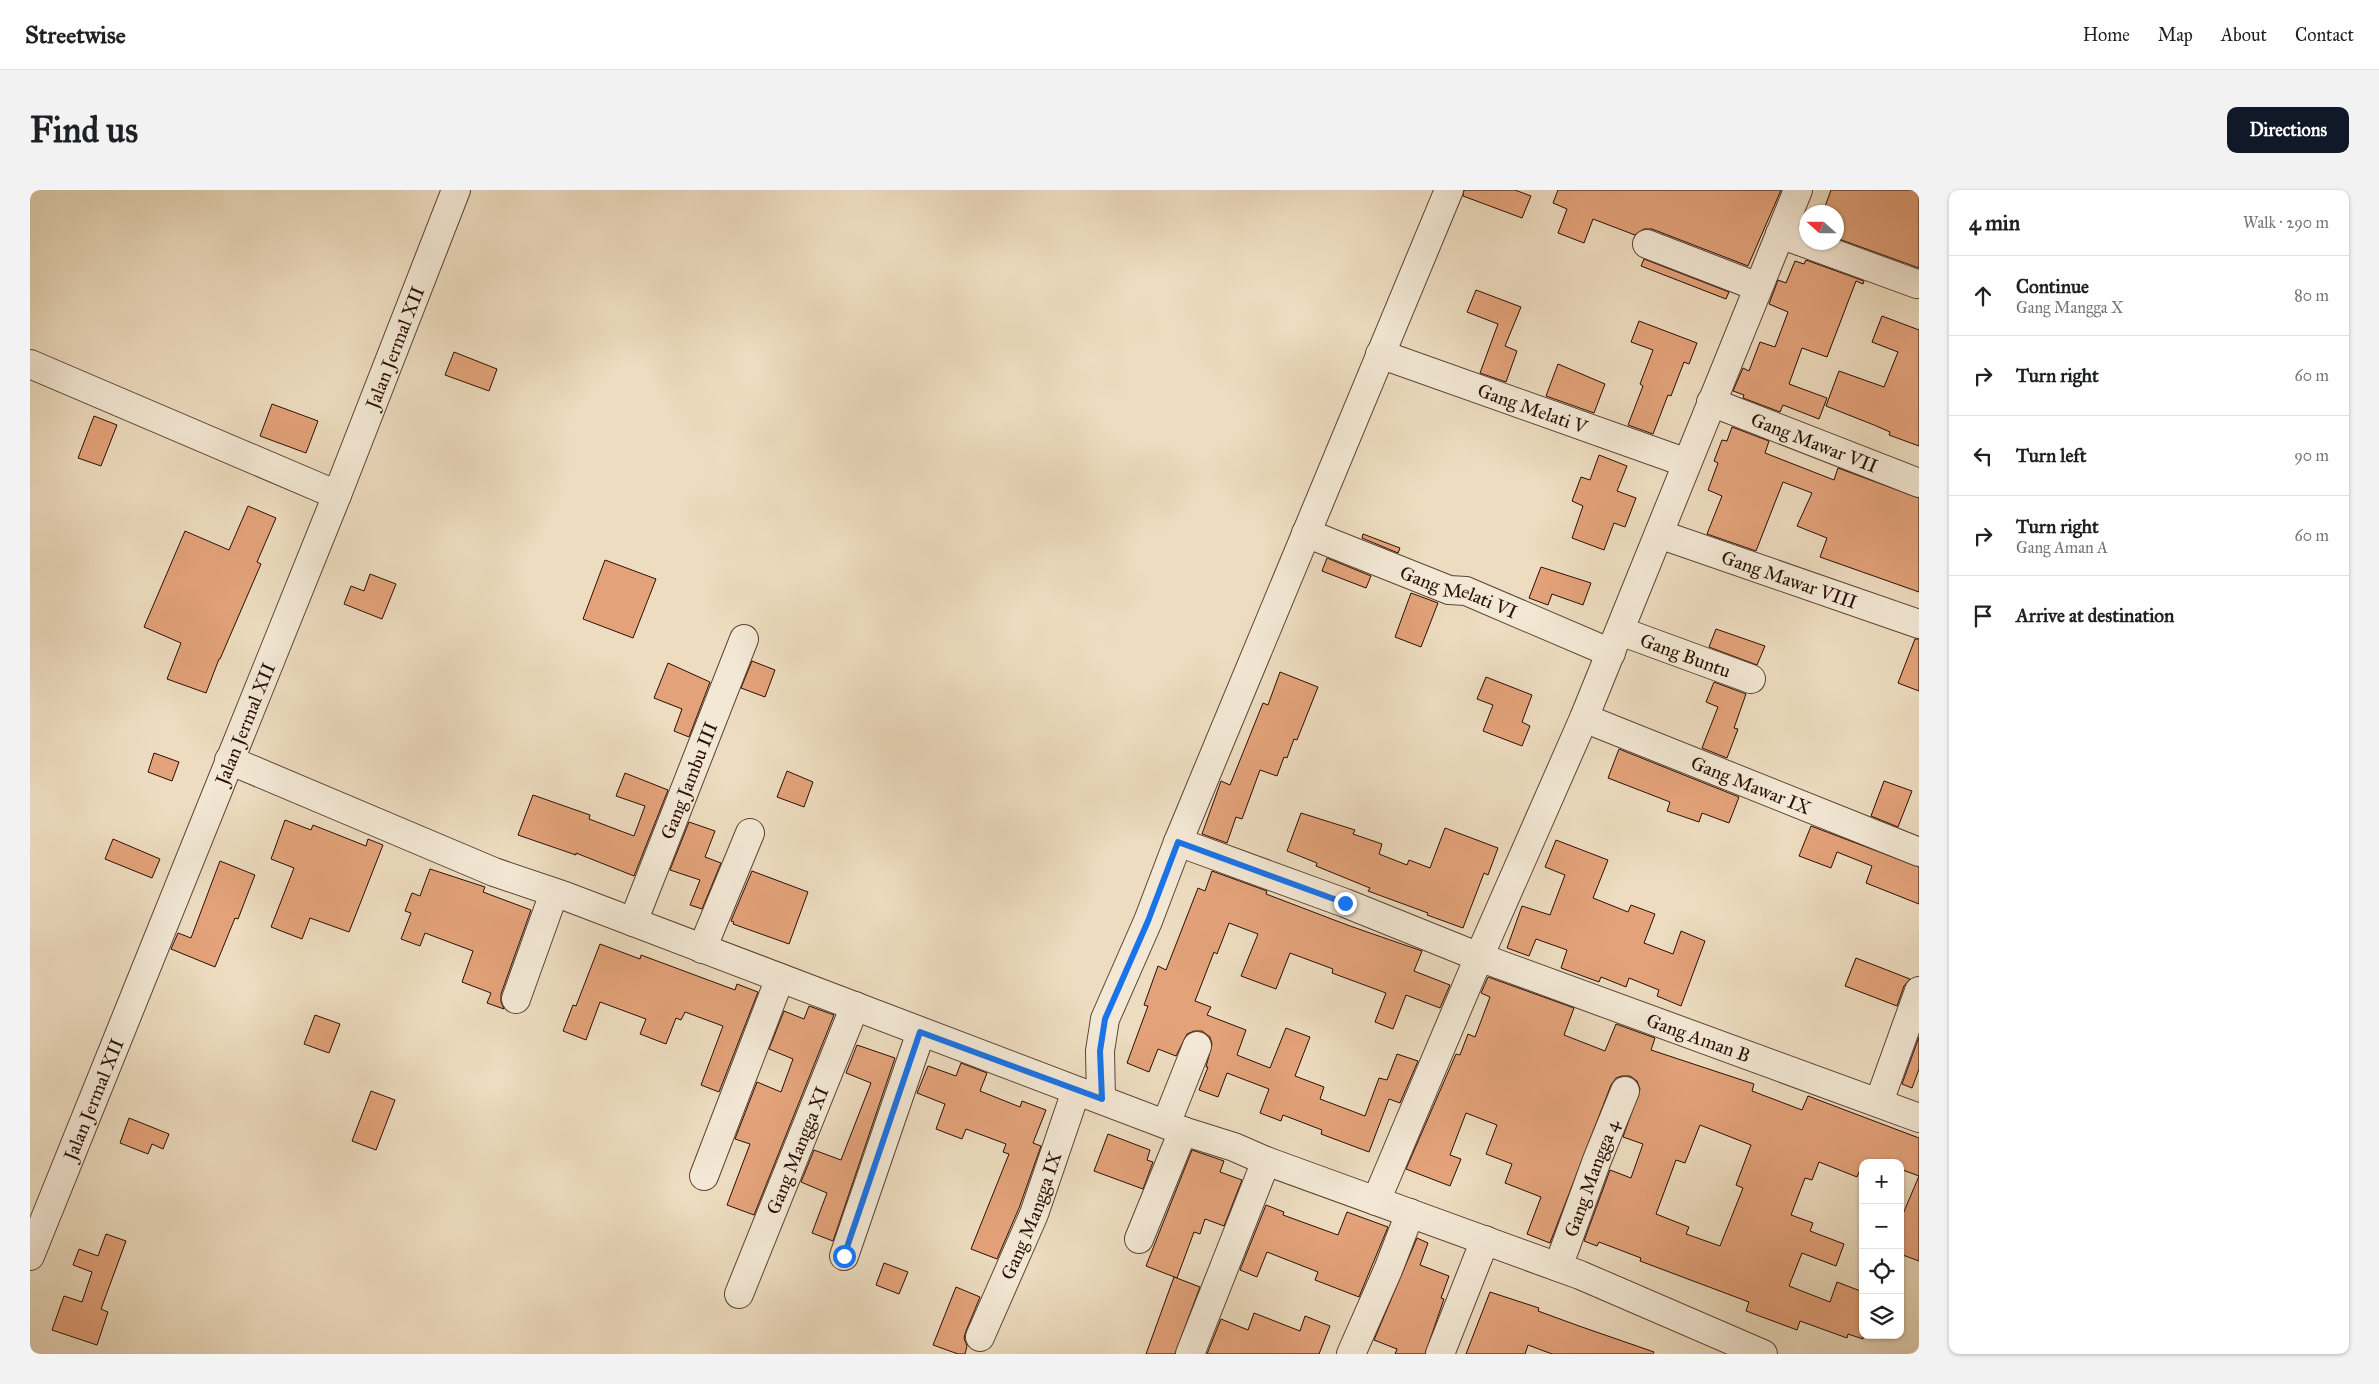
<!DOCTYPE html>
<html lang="en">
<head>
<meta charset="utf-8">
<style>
  :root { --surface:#fff; --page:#f2f2f2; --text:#202124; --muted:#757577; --line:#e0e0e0; --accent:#111827 }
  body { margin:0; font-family:"IM FELL Great Primer",serif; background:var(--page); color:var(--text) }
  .controls { position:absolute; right:15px; bottom:15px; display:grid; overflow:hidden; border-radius:10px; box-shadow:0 1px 4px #0004 }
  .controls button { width:45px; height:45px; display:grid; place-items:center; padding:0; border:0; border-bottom:1px solid var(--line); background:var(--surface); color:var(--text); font:25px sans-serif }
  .compass { position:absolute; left:1769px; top:15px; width:45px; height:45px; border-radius:50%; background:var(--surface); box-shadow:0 1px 4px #0004; rotate:291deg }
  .stop { position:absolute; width:15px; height:15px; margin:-11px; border:4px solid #1a73e8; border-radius:50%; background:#fff }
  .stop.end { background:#1a73e8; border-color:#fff; box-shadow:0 1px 5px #0008 }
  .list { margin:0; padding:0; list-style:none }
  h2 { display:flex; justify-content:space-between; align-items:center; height:65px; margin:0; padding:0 20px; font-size:21px }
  h2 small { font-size:16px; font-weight:400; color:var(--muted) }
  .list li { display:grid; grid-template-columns:32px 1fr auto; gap:15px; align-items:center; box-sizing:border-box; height:80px; padding:0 20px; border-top:1px solid var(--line) }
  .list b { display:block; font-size:19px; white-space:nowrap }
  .list p { margin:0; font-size:16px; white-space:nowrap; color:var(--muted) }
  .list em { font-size:16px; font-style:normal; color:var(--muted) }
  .icon { flex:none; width:28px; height:28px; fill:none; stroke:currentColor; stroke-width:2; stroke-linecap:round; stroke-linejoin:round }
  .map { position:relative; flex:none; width:1889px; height:1164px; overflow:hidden; border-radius:10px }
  header { display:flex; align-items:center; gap:30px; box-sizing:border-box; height:70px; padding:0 25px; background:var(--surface); border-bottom:1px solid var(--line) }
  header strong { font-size:24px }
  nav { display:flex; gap:28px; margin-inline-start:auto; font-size:18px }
  .intro { display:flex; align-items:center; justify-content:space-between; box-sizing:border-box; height:120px; padding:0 30px }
  h1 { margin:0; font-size:35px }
  .button { padding:12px 22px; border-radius:10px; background:var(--accent); color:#fff; font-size:18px; font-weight:700 }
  main { display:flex; gap:30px; padding:0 30px }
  aside { flex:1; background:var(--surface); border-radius:10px; box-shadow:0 1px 4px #0004 }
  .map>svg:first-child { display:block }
  .building { fill:#e3a27a; stroke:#2b0e04; fill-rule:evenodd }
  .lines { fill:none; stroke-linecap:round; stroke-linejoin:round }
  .minor-casing { stroke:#5c4233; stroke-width:30 }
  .minor { stroke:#f3e8d5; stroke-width:28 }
  .route { stroke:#1a73e8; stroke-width:6 }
  .labels { text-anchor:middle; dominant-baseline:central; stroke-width:4; stroke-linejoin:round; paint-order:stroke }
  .street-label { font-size:19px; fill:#2b0e04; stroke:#f3e8d5 }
</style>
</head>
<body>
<header>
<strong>Streetwise</strong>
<nav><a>Home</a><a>Map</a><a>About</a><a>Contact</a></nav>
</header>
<div class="intro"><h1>Find us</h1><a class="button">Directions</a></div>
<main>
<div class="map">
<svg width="1889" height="1164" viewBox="0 0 1889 1164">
  <rect width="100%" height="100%" fill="#eddcbf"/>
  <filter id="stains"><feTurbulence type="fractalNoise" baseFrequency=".004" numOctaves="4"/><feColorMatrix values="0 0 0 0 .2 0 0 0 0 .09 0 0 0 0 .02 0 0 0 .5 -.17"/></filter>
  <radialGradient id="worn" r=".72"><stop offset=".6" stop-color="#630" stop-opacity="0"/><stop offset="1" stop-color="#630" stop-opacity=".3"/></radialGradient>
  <g class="building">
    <path d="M 1434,0 L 1485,0 L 1501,6 L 1492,28 L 1433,6 Z"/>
    <path d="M 1528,0 L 1751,0 L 1718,76 L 1622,39 L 1614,39 L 1605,45 L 1563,29 L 1554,53 L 1528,43 L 1537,19 L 1523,13 Z"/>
    <path d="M 1801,0 L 1889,0 L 1889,78 L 1806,48 L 1806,22 L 1793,22 Z"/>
    <path d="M 1614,69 L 1699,102 L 1696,109 L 1611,76 Z"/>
    <path d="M 1776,70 L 1834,91 L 1833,94 L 1826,91 L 1797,167 L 1772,158 L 1759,194 L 1797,208 L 1789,229 L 1753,215 L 1750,222 L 1713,208 L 1714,205 L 1703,201 L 1713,178 L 1719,181 L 1730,152 L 1745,157 L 1758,122 L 1739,114 L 1748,90 L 1756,93 L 1765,71 L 1774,74 Z"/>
    <path d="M 1446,100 L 1491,117 L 1475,156 L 1487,161 L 1476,192 L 1450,183 L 1468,134 L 1437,122 Z"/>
    <path d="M 1852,126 L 1889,140 L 1889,256 L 1859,245 L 1860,242 L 1844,235 L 1796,216 L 1809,181 L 1854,197 L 1868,162 L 1842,152 Z"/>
    <path d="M 1609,131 L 1667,153 L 1659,174 L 1654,172 L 1641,206 L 1638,205 L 1623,244 L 1598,235 L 1613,196 L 1610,194 L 1623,160 L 1601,152 Z"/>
    <path d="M 424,162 L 467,179 L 459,201 L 415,185 Z"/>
    <path d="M 1528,174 L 1575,194 L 1564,223 L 1516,206 Z"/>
    <path d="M 242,214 L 288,231 L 276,263 L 230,246 Z"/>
    <path d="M 64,226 L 87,235 L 71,276 L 48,268 Z"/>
    <path d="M 1702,237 L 1739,251 L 1735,263 L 1804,290 L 1808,278 L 1889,308 L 1889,402 L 1790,367 L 1797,348 L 1767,336 L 1782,303 L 1753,292 L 1726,361 L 1677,344 L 1692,306 L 1678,300 L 1688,273 L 1684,271 L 1692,250 L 1697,251 Z"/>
    <path d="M 1569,265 L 1597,276 L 1587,301 L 1606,308 L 1595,337 L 1584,333 L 1574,360 L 1542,348 L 1553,316 L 1542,311 L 1551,287 L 1560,290 Z"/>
    <path d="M 218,316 L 246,328 L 227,372 L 231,374 L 190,469 L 189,469 L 176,503 L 137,489 L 151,453 L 114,437 L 155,341 L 199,360 Z"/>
    <path d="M 1333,344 L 1370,358 L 1368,363 L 1332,348 Z"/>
    <path d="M 1297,368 L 1341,386 L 1336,398 L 1292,381 Z"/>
    <path d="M 575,370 L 626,389 L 603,448 L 553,429 Z"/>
    <path d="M 1511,377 L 1561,393 L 1553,415 L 1522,404 L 1518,415 L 1499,408 Z"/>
    <path d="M 340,384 L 366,394 L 352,429 L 314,414 L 321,396 L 334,401 Z"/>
    <path d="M 1381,403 L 1408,413 L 1391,457 L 1365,447 Z"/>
    <path d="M 1686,439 L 1735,456 L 1727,475 L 1679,457 Z"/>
    <path d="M 1885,449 L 1889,449 L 1889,501 L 1868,493 Z"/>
    <path d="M 722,471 L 745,480 L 735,507 L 711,498 Z"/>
    <path d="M 638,473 L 680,492 L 659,547 L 644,541 L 652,519 L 624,508 Z"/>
    <path d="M 1250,482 L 1288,497 L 1267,550 L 1264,549 L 1257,568 L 1254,567 L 1247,586 L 1230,580 L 1212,629 L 1206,627 L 1197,653 L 1172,644 L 1191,591 L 1200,595 L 1233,513 L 1238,515 Z"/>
    <path d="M 1456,487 L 1502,505 L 1492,532 L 1500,536 L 1492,556 L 1453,541 L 1463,515 L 1447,509 Z"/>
    <path d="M 1684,492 L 1716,504 L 1704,538 L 1708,539 L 1697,568 L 1672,558 L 1688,517 L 1676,512 Z"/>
    <path d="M 1589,559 L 1709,607 L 1699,633 L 1672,623 L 1669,632 L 1637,621 L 1640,612 L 1578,588 Z"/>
    <path d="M 124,563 L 149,572 L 142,591 L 118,582 Z"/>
    <path d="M 757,581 L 783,592 L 774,617 L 747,607 Z"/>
    <path d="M 595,583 L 638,600 L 604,686 L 546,663 L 546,665 L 488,645 L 503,605 L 560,625 L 559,629 L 604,646 L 615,616 L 586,606 Z"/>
    <path d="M 1854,591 L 1882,601 L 1868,637 L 1841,626 Z"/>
    <path d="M 1271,623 L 1325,640 L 1323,644 L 1352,654 L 1349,664 L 1377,675 L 1379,670 L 1400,678 L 1415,638 L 1468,658 L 1458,685 L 1454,683 L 1433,738 L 1397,725 L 1398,723 L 1338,701 L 1340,698 L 1286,676 L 1287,673 L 1257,661 Z"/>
    <path d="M 255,630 L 281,640 L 283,635 L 336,656 L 338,649 L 353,655 L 319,742 L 280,728 L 272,749 L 241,737 L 264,678 L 241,669 Z"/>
    <path d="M 659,632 L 685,641 L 675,667 L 691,673 L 672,719 L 660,715 L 670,690 L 640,680 Z"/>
    <path d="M 1781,636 L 1889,677 L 1889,714 L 1836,693 L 1842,676 L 1807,662 L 1801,678 L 1769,666 Z"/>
    <path d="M 83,649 L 130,669 L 122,688 L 75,669 Z"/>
    <path d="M 1526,650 L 1578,670 L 1563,708 L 1598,722 L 1601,715 L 1625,724 L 1614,753 L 1643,764 L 1651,741 L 1675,751 L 1651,816 L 1627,806 L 1629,800 L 1599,788 L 1596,797 L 1571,787 L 1569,792 L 1531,778 L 1537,760 L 1506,749 L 1499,766 L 1477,758 L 1492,716 L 1520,725 L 1535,685 L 1515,677 Z"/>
    <path d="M 190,671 L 225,685 L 208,729 L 205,728 L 185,777 L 141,759 L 148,743 L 161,748 Z"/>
    <path d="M 400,679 L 455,697 L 453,702 L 501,720 L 471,804 L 471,812 L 474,819 L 457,813 L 461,803 L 432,792 L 443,761 L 395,743 L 390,756 L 371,749 L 381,723 L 375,721 L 382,703 L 390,706 Z"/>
    <path d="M 722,681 L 778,702 L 759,754 L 703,734 L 704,732 L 701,731 Z"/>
    <path d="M 1182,681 L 1237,701 L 1236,704 L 1320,736 L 1392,761 L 1384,781 L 1420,795 L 1410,818 L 1376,805 L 1363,839 L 1345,832 L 1356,803 L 1302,783 L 1303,779 L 1260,763 L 1246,799 L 1211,786 L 1228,744 L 1199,733 L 1187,764 L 1184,762 L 1165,811 L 1181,817 L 1177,825 L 1216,840 L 1207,865 L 1240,878 L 1256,838 L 1280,847 L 1265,886 L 1294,897 L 1290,909 L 1335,926 L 1349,888 L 1357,890 L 1367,864 L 1388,871 L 1370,913 L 1359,909 L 1339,962 L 1291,944 L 1292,940 L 1253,925 L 1251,931 L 1230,923 L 1239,899 L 1197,883 L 1188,907 L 1169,900 L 1178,877 L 1176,877 L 1182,854 L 1180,847 L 1172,841 L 1164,841 L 1157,844 L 1146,866 L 1128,859 L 1119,882 L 1097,873 L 1118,816 L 1114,815 L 1128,776 L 1136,780 L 1168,698 L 1175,701 Z"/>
    <path d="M 570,754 L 610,769 L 611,765 L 705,800 L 707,794 L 728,802 L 689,902 L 671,895 L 693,836 L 655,822 L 651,830 L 646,828 L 636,854 L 610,844 L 616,829 L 570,812 L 556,850 L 533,841 L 543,815 L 546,816 Z"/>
    <path d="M 1826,768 L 1880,789 L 1874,796 L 1867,816 L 1815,796 Z"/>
    <path d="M 1458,787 L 1544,818 L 1534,845 L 1575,861 L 1586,834 L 1625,848 L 1621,860 L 1724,894 L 1722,901 L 1772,920 L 1778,906 L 1889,948 L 1889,1071 L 1870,1064 L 1870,1031 L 1889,986 L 1870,979 L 1870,973 L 1833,973 L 1827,987 L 1789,972 L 1782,990 L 1775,988 L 1761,1025 L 1783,1033 L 1780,1041 L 1814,1054 L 1806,1076 L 1772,1063 L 1759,1096 L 1800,1112 L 1807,1092 L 1833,1102 L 1833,1149 L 1818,1144 L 1817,1148 L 1770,1131 L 1767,1140 L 1716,1121 L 1719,1112 L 1610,1071 L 1611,1068 L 1569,1052 L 1567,1056 L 1554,1051 L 1580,980 L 1601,988 L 1613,954 L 1593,947 L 1610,899 L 1607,891 L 1600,886 L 1592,886 L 1586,888 L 1581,895 L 1520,1053 L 1497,1044 L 1511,1007 L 1475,993 L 1482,974 L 1456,964 L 1467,935 L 1436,923 L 1420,965 L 1431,969 L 1420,996 L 1376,979 L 1426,864 L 1430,865 L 1438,844 L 1445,847 L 1460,807 L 1451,803 ZM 1670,935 L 1721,955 L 1706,995 L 1713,998 L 1690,1056 L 1656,1044 L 1659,1037 L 1626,1024 L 1646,970 L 1655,973 Z"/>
    <path d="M 779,816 L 804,825 L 724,1025 L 697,1015 L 720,954 L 705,949 L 727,892 L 751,902 L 763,869 L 739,859 L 754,821 L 774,829 Z"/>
    <path d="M 285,825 L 310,834 L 299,863 L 274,854 Z"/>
    <path d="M 1889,847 L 1889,879 L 1882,898 L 1872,894 Z"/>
    <path d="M 827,855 L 865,868 L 803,1051 L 782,1043 L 797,1003 L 771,992 L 784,960 L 811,970 L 841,893 L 816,883 Z"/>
    <path d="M 931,873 L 957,883 L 950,901 L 990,917 L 992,911 L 1016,920 L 1003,953 L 1011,956 L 989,1018 L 967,1069 L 941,1059 L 979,964 L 973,962 L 976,954 L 936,939 L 932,949 L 906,939 L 915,914 L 887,903 L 898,876 L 926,886 Z"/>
    <path d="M 341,901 L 365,910 L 346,960 L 322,951 Z"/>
    <path d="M 99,928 L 139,944 L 133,959 L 122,954 L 118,964 L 90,953 Z"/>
    <path d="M 1078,944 L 1120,960 L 1117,970 L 1123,972 L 1113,999 L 1064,981 Z"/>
    <path d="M 1162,960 L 1194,971 L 1190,982 L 1212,990 L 1194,1036 L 1175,1029 L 1170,1044 L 1164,1042 L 1147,1088 L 1116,1076 Z"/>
    <path d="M 1236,1015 L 1254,1022 L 1253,1025 L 1308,1045 L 1317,1022 L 1358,1037 L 1329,1107 L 1285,1090 L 1288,1082 L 1237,1062 L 1227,1087 L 1210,1080 Z"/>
    <path d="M 76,1044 L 96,1051 L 71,1119 L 78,1122 L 67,1155 L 22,1140 L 34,1106 L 52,1112 L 62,1082 L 43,1075 L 49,1059 L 68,1066 Z"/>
    <path d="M 1387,1048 L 1398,1053 L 1390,1075 L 1419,1086 L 1411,1108 L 1414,1109 L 1395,1164 L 1365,1164 L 1367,1159 L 1344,1150 Z"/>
    <path d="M 854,1073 L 878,1082 L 869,1104 L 846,1095 Z"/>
    <path d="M 1144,1087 L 1170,1097 L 1145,1164 L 1116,1164 Z"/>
    <path d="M 926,1097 L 950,1107 L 936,1141 L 934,1148 L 937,1156 L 935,1164 L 928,1164 L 903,1155 Z"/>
    <path d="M 1460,1102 L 1509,1118 L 1508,1121 L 1549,1136 L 1624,1162 L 1623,1164 L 1522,1164 L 1498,1155 L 1495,1164 L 1436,1164 Z"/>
    <path d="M 1224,1123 L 1270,1141 L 1275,1126 L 1300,1136 L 1289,1164 L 1177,1164 L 1191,1129 L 1218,1140 Z"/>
  </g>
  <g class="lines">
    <defs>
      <g id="minor">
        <path d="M 1750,44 L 1887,94"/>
        <path d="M 1617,54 L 1728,97"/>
        <path id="s1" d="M 1350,164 L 1657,273"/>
        <path d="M 0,174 L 307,305"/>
        <path id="s2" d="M 1681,212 L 1889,293"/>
        <path id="s3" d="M 1276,343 L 1419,400 L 1436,401 L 1581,463"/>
        <path id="s4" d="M 1629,344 L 1889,434"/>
        <path id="s5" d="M 1590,441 L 1721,489"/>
        <path id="s6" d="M 1554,528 L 1889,662"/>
        <path d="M 199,570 L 464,682 L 535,706 L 1153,941 L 1204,957 L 1236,971 L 1550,1085 L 1733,1164"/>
        <path id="s7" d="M 1148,652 L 1315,713 L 1449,767 L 1889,928"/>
        <path id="s8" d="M 603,732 L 714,449"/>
        <path d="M 672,759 L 720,643"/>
        <path d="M 486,809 L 524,703"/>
        <path d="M 1071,909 L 1070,861 L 1075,829 L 1118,731 L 1148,652 L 1419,0"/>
        <path d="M 1849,912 L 1889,801"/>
        <path d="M 1136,934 L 1167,856"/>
        <path d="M 674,986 L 750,788"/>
        <path d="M 1346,1011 L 1449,767 L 1554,528 L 1768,0"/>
        <path d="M 1109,1049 L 1153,941"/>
        <path id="s9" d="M 0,1066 L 307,305 L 426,0"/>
        <path d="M 814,1066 L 891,842"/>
        <path id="s10" d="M 1528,1077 L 1567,970 L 1595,901"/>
        <path id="s11" d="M 709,1104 L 825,816"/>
        <path id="s12" d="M 950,1147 L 1004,1024 L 1046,901"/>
        <path d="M 1160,1164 L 1236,971"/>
        <path d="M 1321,1164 L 1358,1080 L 1380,1023"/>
        <path d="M 1410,1164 L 1455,1050"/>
      </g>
    </defs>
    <use href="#minor" class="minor-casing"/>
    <use href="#minor" class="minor"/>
  </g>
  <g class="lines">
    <path class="route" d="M 814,1066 L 890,842 L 1072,909 L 1070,861 L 1075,829 L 1118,731 L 1148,652 L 1315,713"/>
  </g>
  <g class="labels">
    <g class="street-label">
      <text stroke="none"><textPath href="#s9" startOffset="979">Jalan Jermal XII</textPath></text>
      <text stroke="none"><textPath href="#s1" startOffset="162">Gang Melati V</textPath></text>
      <text stroke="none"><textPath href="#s2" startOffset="111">Gang Mawar VII</textPath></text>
      <text stroke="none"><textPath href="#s4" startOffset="138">Gang Mawar VIII</textPath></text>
      <text stroke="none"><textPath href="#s3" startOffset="164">Gang Melati VI</textPath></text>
      <text stroke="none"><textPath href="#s5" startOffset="70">Gang Buntu</textPath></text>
      <text stroke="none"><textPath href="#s9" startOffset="574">Jalan Jermal XII</textPath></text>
      <text stroke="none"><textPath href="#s8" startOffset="152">Gang Jambu III</textPath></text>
      <text stroke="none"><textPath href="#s6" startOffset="180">Gang Mawar IX</textPath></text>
      <text stroke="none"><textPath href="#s7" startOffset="556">Gang Aman B</textPath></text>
      <text stroke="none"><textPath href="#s9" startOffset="169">Jalan Jermal XII</textPath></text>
      <text stroke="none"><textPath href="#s11" startOffset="155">Gang Mangga XI</textPath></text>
      <text stroke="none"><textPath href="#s10" startOffset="95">Gang Mangga 4</textPath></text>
      <text stroke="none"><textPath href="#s12" startOffset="132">Gang Mangga IX</textPath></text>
    </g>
  </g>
  <rect width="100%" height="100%" filter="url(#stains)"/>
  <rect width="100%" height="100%" fill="url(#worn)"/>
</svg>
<div class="controls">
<button>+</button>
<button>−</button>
<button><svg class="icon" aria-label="locate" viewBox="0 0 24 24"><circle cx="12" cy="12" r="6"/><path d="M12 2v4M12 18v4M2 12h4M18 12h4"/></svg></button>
<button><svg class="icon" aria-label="layers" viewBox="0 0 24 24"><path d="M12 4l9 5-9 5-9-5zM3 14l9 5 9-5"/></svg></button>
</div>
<svg class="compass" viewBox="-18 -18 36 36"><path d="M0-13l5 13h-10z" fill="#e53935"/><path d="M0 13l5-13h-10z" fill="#757577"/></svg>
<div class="stop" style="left:814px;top:1066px"></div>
<div class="stop end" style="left:1315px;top:713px"></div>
</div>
<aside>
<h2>4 min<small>Walk · 290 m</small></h2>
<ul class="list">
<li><svg class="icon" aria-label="ahead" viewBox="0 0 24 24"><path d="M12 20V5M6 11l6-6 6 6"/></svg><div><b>Continue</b><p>Gang Mangga X</p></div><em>80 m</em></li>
<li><svg class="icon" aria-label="right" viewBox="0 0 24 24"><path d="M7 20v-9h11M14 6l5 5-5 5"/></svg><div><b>Turn right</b></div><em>60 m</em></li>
<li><svg class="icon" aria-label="left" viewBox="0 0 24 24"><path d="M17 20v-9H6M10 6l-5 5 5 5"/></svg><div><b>Turn left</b></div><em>90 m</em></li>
<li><svg class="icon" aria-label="right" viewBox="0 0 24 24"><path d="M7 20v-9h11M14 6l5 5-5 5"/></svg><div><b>Turn right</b><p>Gang Aman A</p></div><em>60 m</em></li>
<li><svg class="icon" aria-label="arrive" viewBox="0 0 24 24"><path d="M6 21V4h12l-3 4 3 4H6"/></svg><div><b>Arrive at destination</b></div></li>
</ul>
</aside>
</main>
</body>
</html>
